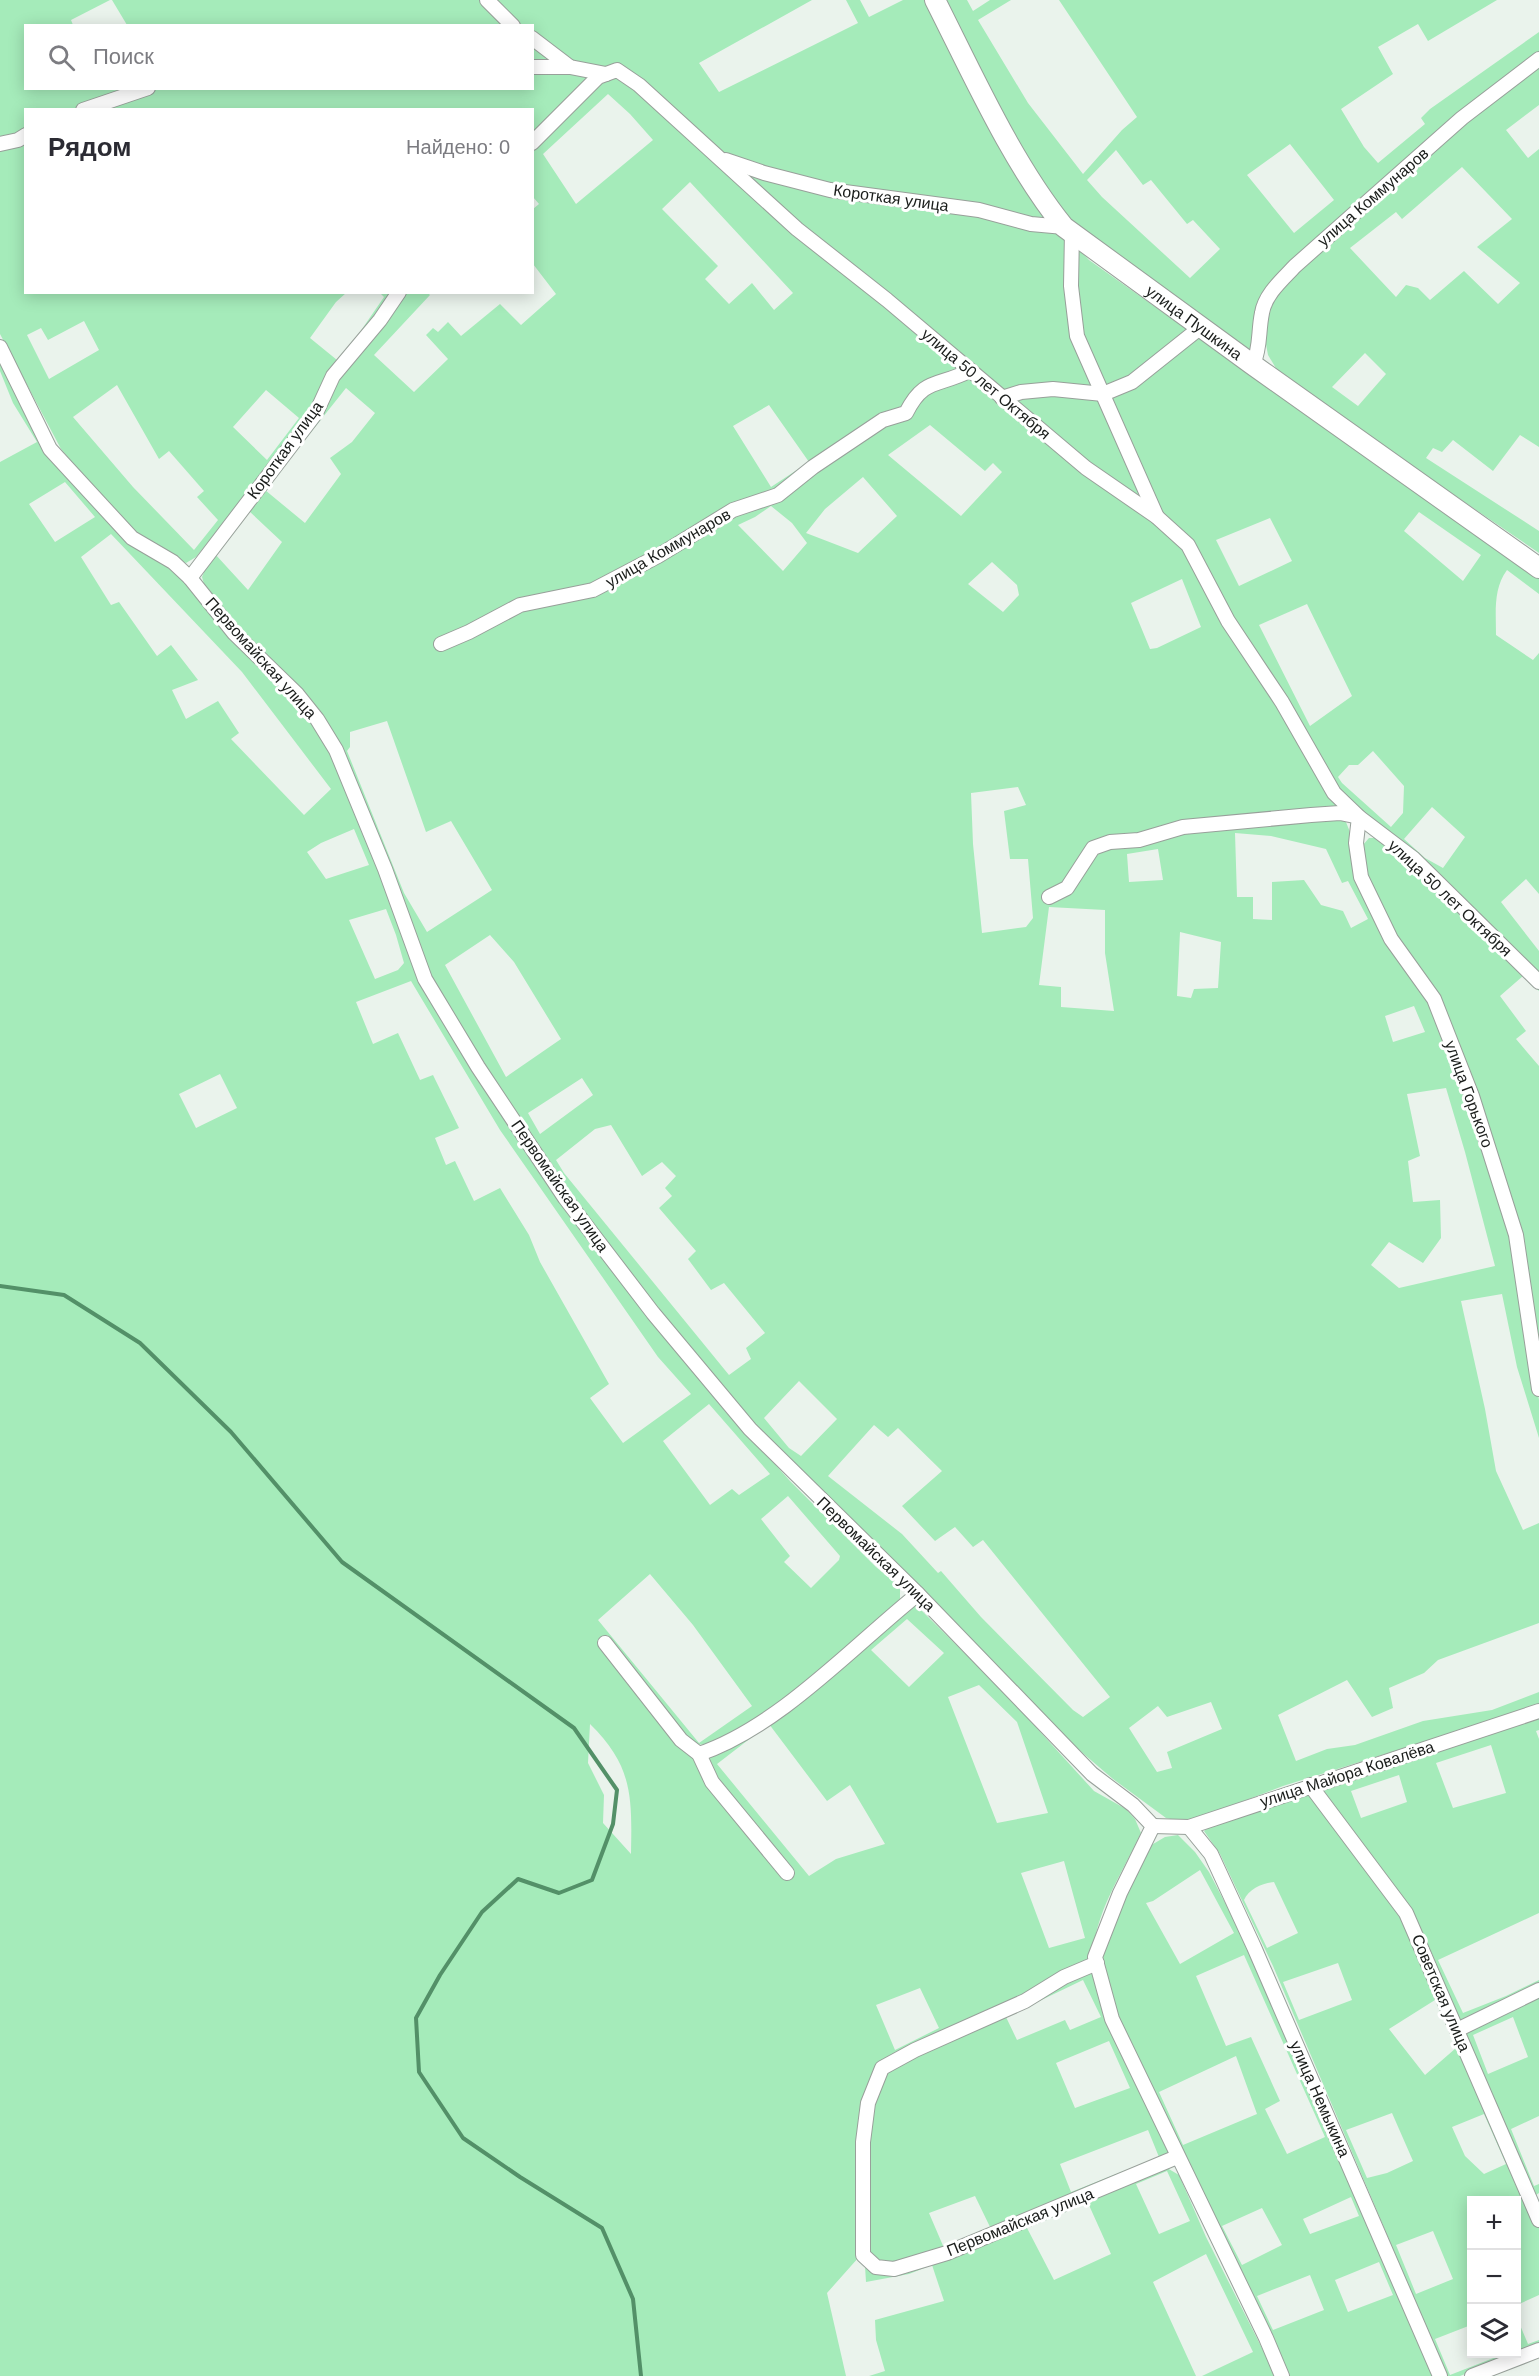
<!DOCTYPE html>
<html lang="ru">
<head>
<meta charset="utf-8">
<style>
  :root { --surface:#fff; --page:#f2f2f3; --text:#2b2b33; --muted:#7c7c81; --line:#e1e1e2 }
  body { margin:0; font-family:Helvetica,sans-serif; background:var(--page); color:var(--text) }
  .controls { position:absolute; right:18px; bottom:18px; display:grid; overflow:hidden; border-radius:0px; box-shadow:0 3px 15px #0003 }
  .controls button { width:54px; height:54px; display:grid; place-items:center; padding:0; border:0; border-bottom:2px solid var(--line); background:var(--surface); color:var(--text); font:30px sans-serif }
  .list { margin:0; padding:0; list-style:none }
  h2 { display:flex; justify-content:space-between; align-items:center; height:78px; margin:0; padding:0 24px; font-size:26px }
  h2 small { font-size:20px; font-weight:400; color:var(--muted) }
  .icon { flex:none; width:33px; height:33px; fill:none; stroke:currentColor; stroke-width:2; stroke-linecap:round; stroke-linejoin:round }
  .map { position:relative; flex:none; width:1539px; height:2376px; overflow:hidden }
  .search { position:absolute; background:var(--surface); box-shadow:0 3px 15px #0003; left:24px; top:24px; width:510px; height:66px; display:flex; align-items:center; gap:15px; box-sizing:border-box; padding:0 21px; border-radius:0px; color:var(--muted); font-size:22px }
  .panel { position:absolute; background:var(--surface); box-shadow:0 3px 15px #0003; left:24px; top:108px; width:510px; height:186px; border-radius:0px }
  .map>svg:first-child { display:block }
  .green { fill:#a5ebba; fill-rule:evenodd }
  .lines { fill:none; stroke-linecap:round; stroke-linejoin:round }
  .stream { stroke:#539068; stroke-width:4 }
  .street-casing { stroke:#98a09a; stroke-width:16 }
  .secondary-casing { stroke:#98a09a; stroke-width:22 }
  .street { stroke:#fff; stroke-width:14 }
  .secondary { stroke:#fff; stroke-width:20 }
  .labels { text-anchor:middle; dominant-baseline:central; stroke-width:6; stroke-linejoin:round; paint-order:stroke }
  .street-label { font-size:16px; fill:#1a1d1b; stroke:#fff }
</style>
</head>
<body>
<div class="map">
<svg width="1539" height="2376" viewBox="0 0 1539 2376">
  <rect width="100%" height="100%" fill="#eaf3ec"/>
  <g class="green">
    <path d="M 0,0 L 110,0 L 71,20 L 73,25 L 26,26 L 26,88 L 532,88 L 532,26 L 127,25 L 112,0 L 812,0 L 699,63 L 719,92 L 858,23 L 846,0 L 860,0 L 869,17 L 903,0 L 925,0 L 985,115 L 1042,209 L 1089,260 L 1539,579 L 1539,594 L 1507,570 C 1493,589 1496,612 1496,635 L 1533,660 L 1539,653 L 1539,894 L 1526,879 L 1501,902 L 1539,951 L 1539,976 L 1448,888 L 1409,851 L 1354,808 L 1334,782 L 1268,676 L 1190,543 L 1168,521 L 1158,527 L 1167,532 L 1186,549 L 1230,630 L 1339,805 L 1350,832 L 1360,882 L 1376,917 L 1391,944 L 1418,982 L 1432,1009 L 1470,1100 L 1512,1234 L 1525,1326 L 1539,1400 L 1539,1438 L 1517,1367 L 1502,1294 L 1461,1301 L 1485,1409 L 1496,1471 L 1523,1530 L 1539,1523 L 1539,1623 L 1438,1660 L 1424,1673 L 1389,1688 L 1393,1708 L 1372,1717 L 1347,1680 L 1278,1715 L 1296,1761 L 1327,1749 L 1355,1745 L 1423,1721 L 1492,1710 L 1539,1692 L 1539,1706 L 1283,1786 L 1199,1818 L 1179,1821 L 1166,1818 L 1113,1779 L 1078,1749 L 912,1580 L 836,1505 L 810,1484 L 741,1410 L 590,1226 L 562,1188 L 463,1035 L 429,973 L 375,831 L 341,754 L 324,719 L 296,687 L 233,626 L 206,591 L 202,577 L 211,556 L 321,413 L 338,380 L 373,339 L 405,293 L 428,293 L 430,295 L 374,355 L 414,392 L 448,359 L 426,335 L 433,328 L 438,332 L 448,322 L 461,336 L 500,304 L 521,325 L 556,294 L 533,264 L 533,209 L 539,204 L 533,197 L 533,150 L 598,84 L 590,77 L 533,137 L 532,110 L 26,110 L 26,292 L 346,293 L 336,302 L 310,338 L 337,360 L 349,348 L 384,297 L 380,293 L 394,293 L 377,319 L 332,374 L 310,415 L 196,557 L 186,563 L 141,536 L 120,519 L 61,449 L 0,334 ZM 608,94 L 630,114 L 653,140 L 576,204 L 543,154 ZM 690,182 L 793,293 L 774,310 L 752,283 L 729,304 L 705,279 L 718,266 L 662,209 ZM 84,321 L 99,350 L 49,379 L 27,335 L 41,328 L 48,340 ZM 117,385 L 159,459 L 169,451 L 204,491 L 197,497 L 218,520 L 194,550 L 133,487 L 73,417 ZM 346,388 L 375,413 L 352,442 L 330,458 L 341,474 L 305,523 L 265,490 ZM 266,390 L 299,418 L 267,460 L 233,427 ZM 769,405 L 809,462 L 771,487 L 733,426 ZM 907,406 L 910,410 L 907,414 L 885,422 L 815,468 L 779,497 L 736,511 L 708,525 L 661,557 L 595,592 L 528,605 L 491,622 L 474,634 L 438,647 L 434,645 L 520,603 L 593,589 L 658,554 L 713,518 L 735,506 L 777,493 L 814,464 L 884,417 L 901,412 ZM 930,425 L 985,471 L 993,463 L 1002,472 L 961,516 L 888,455 ZM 863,477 L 897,516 L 858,553 L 806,533 L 825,509 ZM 771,506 L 792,523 L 807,543 L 783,571 L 738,525 L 755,517 ZM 249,511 L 282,542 L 248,590 L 215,554 ZM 1419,512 L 1481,555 L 1463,581 L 1404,531 ZM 1270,518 L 1292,561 L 1239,586 L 1216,540 ZM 992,562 L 1017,585 L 1019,595 L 1003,612 L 968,584 ZM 1182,579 L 1201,627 L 1157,648 L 1150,649 L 1131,603 ZM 1307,604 L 1352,696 L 1310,726 L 1259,625 ZM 387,721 L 426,832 L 451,821 L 492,890 L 427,932 L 404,893 L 347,751 L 350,747 L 350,732 ZM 1373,751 L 1404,786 L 1403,813 L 1391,827 L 1342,783 L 1338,777 L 1349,765 L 1358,765 ZM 1018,787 L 1026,805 L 1004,811 L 1010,859 L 1028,859 L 1033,918 L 1026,927 L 982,933 L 973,844 L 971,793 ZM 1432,807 L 1465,837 L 1443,868 L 1425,858 L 1404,839 ZM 1235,833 L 1271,836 L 1326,849 L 1342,883 L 1348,881 L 1368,919 L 1351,928 L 1343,911 L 1321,905 L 1304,880 L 1272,882 L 1272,920 L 1253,919 L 1253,897 L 1237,897 ZM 1158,849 L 1163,880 L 1129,882 L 1127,854 ZM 1049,907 L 1105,910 L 1105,953 L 1114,1011 L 1061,1007 L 1061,987 L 1039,985 ZM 1180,932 L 1221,942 L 1218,988 L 1194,989 L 1191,998 L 1177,996 ZM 490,935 L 514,962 L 561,1039 L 506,1077 L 445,965 ZM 1414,1006 L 1425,1032 L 1393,1042 L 1385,1016 ZM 582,1078 L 593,1095 L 540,1134 L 528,1113 ZM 1446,1088 L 1465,1152 L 1495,1266 L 1399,1288 L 1371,1265 L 1389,1242 L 1423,1263 L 1441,1238 L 1440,1200 L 1413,1202 L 1408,1161 L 1420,1156 L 1407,1094 ZM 611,1125 L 642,1176 L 662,1162 L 676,1176 L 665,1188 L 672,1196 L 659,1208 L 696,1251 L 688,1259 L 711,1290 L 724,1283 L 765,1333 L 746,1348 L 751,1359 L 729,1375 L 564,1173 L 556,1160 L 595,1129 ZM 799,1381 L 837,1419 L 801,1456 L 789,1448 L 764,1418 ZM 874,1425 L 888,1437 L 898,1428 L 942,1471 L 902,1506 L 935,1541 L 955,1527 L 973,1547 L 983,1540 L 1110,1697 L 1083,1717 L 1073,1710 L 981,1617 L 941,1571 L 938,1573 L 902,1534 L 828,1476 ZM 1211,1702 L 1222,1729 L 1167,1752 L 1172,1768 L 1157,1772 L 1129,1728 L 1158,1706 L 1167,1717 Z"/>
    <path d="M 944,0 L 967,0 L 973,11 L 990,0 L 1011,0 L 978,20 L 1028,103 L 1083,174 L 1122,130 L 1137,117 L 1059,0 L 1497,0 L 1428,41 L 1418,24 L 1378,47 L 1393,74 L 1341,109 L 1364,147 L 1378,163 L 1425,124 L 1421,118 L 1430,109 L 1539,32 L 1539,54 L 1273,283 L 1253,349 L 1246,352 L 1077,228 C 1021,165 983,75 944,0 ZM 1290,144 L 1334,200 L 1294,233 L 1247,175 ZM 1116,150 L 1143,185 L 1151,180 L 1187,224 L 1193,220 L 1220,249 L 1190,278 L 1102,197 L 1087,180 Z"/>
    <path d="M 1539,63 L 1539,105 L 1506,130 L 1528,158 L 1539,149 L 1539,447 L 1520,435 L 1493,471 L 1453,440 L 1442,452 L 1433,448 L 1426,458 L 1539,531 L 1539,553 L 1321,404 L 1277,370 L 1268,355 L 1264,334 L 1266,313 L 1276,292 L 1400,176 ZM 1462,167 L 1512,219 L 1477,247 L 1520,283 L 1498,304 L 1464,271 L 1430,300 L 1418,288 L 1406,285 L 1396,297 L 1350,248 L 1396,212 L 1402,219 ZM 1365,353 L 1386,374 L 1358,406 L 1332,387 Z"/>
    <path d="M 0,352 L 48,450 L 84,491 L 172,565 L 317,725 L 336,762 L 457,1041 L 723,1406 L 790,1481 L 876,1567 L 900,1587 L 900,1600 L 894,1607 C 866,1632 731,1756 698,1744 C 677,1737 623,1656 607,1635 L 600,1641 L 696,1757 L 713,1755 L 790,1705 L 910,1606 L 917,1606 L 1003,1691 L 1094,1791 L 1126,1809 L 1135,1819 L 1141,1833 C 1123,1872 1093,1915 1093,1959 L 872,2075 L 859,2257 L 827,2293 L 846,2376 L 0,2376 L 0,462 L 37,442 L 13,403 L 0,371 ZM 65,482 L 95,517 L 55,542 L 29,504 ZM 111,534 L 242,672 L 331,789 L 304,815 L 231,739 L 239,733 L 218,701 L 186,719 L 172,690 L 198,680 L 171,645 L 157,656 L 119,602 L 111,605 L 81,557 ZM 354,829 L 369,865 L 326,879 L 307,852 L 321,843 ZM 386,909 L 396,935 L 404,963 L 398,970 L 375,979 L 349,920 ZM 411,981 L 500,1130 L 658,1357 L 691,1394 L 623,1443 L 590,1398 L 609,1384 L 540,1262 L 529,1235 L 500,1188 L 474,1201 L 455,1161 L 446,1165 L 435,1138 L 459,1128 L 433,1075 L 420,1080 L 398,1033 L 373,1044 L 356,1002 ZM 220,1074 L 237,1108 L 196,1128 L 179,1094 ZM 709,1404 L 770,1474 L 739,1495 L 732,1489 L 710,1505 L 663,1441 ZM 788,1496 L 840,1556 L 839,1560 L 811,1588 L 784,1562 L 790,1556 L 761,1519 ZM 650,1574 L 693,1625 L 752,1706 L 699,1743 L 598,1620 ZM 907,1619 L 944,1653 L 909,1687 L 871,1650 ZM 979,1685 L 1017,1722 L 1048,1813 L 997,1823 L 948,1697 ZM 590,1724 C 633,1766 632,1797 631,1854 L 603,1823 L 604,1795 L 588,1763 ZM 769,1724 L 827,1801 L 850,1785 L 885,1844 L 836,1859 L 809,1876 L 717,1764 ZM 1064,1861 L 1085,1938 L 1049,1948 L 1021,1873 ZM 920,1988 L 939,2028 L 895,2050 L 876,2005 Z"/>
    <path d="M 1369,838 L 1378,838 L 1413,865 L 1539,987 L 1539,991 L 1523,976 L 1500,996 L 1526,1031 L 1516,1039 L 1539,1066 L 1539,1369 L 1529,1304 L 1459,1059 L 1396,940 L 1367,878 L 1362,846 Z"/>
    <path d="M 1539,1719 L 1539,1730 L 1536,1731 L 1539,1739 L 1539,1913 L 1438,1960 L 1463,2013 L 1506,1996 L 1539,1980 L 1539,1987 L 1459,2026 L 1420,1936 L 1318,1791 L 1325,1786 ZM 1491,1745 L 1506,1793 L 1453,1808 L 1436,1763 ZM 1399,1775 L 1407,1802 L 1361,1818 L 1351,1791 Z"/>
    <path d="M 1302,1794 L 1311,1795 L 1404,1919 L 1539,2226 L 1539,2295 L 1517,2305 L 1516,2200 L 1472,2200 L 1471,2325 L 1435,2339 L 1450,2375 L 1496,2357 L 1495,2354 L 1516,2354 L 1517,2318 L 1528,2344 L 1539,2340 L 1539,2345 L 1460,2376 L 1447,2376 L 1273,1966 L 1220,1854 L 1204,1831 L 1210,1826 ZM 1274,1882 L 1298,1933 L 1267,1948 L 1244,1900 C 1249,1889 1262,1883 1274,1882 ZM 1338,1963 L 1352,2000 L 1299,2020 L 1283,1982 ZM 1435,2000 L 1456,2048 L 1425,2075 L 1389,2029 ZM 1392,2113 L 1413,2161 L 1387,2173 L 1367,2178 L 1346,2130 ZM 1484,2114 L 1506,2164 L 1484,2174 L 1465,2156 L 1452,2127 ZM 1433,2231 L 1453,2279 L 1416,2294 L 1396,2245 Z"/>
    <path d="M 1178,1835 L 1195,1852 L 1209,1872 L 1249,1949 L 1436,2376 L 1287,2376 L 1108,1996 L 1100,1967 L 1102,1950 L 1148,1847 L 1165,1837 ZM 1200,1870 L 1234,1933 L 1180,1964 L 1146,1903 L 1153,1901 ZM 1244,1955 L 1325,2137 L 1287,2154 L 1265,2109 L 1280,2101 L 1251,2037 L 1226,2046 L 1196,1976 ZM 1236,2056 L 1257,2114 L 1183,2145 L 1159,2092 ZM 1351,2197 L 1359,2216 L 1310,2234 L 1303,2219 ZM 1262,2208 L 1282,2245 L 1242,2265 L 1222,2226 ZM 1379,2262 L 1393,2295 L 1348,2312 L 1335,2280 ZM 1310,2275 L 1324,2310 L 1273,2330 L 1257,2296 Z"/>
    <path d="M 1095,1968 L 1169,2151 L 1169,2156 L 916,2261 L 876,2264 L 866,2248 L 865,2140 L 875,2089 L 885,2069 ZM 1083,1980 L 1101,2017 L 1070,2030 L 1065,2020 L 1017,2040 L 1006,2017 ZM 1109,2041 L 1130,2088 L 1075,2108 L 1056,2063 ZM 1148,2130 L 1159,2157 L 1071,2192 L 1060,2164 ZM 975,2196 L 991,2229 L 944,2248 L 929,2213 Z"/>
    <path d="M 1539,1993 L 1539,2116 L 1511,2129 L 1534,2186 L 1539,2184 L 1539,2193 L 1533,2197 L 1462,2031 ZM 1513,2017 L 1528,2057 L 1488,2074 L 1473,2035 Z"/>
    <path d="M 1167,2168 L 1179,2175 L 1206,2237 L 1276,2376 L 1202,2376 L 1253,2352 L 1206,2254 L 1153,2282 L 1196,2376 L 869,2376 L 885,2371 L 876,2340 L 875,2320 L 944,2301 L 932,2265 L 909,2274 L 866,2282 L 865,2266 L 874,2272 ZM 1167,2171 L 1190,2221 L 1159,2234 L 1136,2184 ZM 1088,2203 L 1111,2254 L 1054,2280 L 1027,2228 Z"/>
  </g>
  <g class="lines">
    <path class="stream" d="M 0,1286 L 64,1295 L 140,1343 L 231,1432 L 342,1562 L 574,1728 L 617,1790 L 613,1824 L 592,1880 L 559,1893 L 518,1879 L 482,1912 L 440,1975 L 416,2018 L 419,2072 L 463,2138 L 520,2177 L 602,2228 L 633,2299 L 641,2376"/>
    <defs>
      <g id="street">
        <path d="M 487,0 L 513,26"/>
        <path d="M 532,38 L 570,67 L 606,74"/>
        <path d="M 532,67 L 570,67"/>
        <path d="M 83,110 L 148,88"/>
        <path d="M 532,143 L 598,77 L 617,70 L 639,85 L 797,229 L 887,300 L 1086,468 L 1157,517 L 1188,545 L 1228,621 L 1282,702 L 1334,793 L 1359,817 L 1413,858 L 1539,982"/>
        <path d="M 0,144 L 18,140 L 26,135"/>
        <path d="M 726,160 L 764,173 L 830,190 L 979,210 L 1031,224 L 1064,227"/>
        <path d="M 1072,232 L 1071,286 L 1077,336 L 1157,517"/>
        <path d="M 0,347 L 50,449 L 132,538 L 173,562 L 190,578 L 234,633 L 297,694 L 317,719 L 336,750 L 385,869 L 425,979 L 478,1067 L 565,1198 L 653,1313 L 750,1429 L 918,1594 L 1092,1774 L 1133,1805 L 1153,1826 L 1120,1893 L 1095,1957 L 1112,2019 L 1266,2338 L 1282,2376"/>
        <path d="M 1253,365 C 1261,346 1258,332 1262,313 C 1265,294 1283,279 1295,266 L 1462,118 L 1539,59"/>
        <path d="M 1002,398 L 1021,392 L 1053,389 L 1103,394 L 1132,382 L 1201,327"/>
        <path d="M 190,578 L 316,413 L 333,376 L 380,320 L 399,292"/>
        <path d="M 441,644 L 469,632 L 520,605 L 593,590 L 658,556 L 733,510 L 778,495 L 813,467 L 883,420 L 906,413 C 924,377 938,387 969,371"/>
        <path d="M 1049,897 L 1067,888 L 1093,848 L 1110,842 L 1139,840 L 1183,827 L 1311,815 L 1340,813 L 1359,817 L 1356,843 L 1361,877 L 1391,939 L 1434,999 L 1472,1096 L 1516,1235 L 1539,1389"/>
        <path d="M 605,1643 L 681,1740 L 699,1754 L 712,1782 L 787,1873"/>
        <path d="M 699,1754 C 779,1727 853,1646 918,1594"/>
        <path d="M 1310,1785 L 1406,1913 L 1539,2220"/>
        <path d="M 1153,1826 L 1189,1827 L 1539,1711"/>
        <path d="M 1189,1827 L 1211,1854 L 1254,1947 L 1440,2376"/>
        <path d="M 1097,1963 L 1064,1977 L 1025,2001 L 915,2050 L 882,2068 L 868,2103 L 863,2142 L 863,2255 L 876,2267 L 894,2269 L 947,2253 L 1177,2157"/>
        <path d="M 1457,2030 L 1539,1990"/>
        <path d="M 1472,2376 L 1539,2350"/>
      </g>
      <g id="secondary">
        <path id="s1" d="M 935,0 C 972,73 1012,163 1064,227 L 1253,365 L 1539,568"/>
      </g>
    </defs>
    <use href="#street" class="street-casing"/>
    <use href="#secondary" class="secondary-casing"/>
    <use href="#street" class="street"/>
    <use href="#secondary" class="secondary"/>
  </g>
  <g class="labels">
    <g class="street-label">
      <text transform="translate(1373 197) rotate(-41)">улица Коммунаров</text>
      <text transform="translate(891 198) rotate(8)">Короткая улица</text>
      <text stroke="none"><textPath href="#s1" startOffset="423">улица Пушкина</textPath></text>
      <text transform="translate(986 384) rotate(40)">улица 50 лет Октября</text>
      <text transform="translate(285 450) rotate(-54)">Короткая улица</text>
      <text transform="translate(668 548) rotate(-30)">улица Коммунаров</text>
      <text transform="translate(261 658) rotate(48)">Первомайская улица</text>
      <text transform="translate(1450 898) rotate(43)">улица 50 лет Октября</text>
      <text transform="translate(1469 1094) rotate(70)">улица Горького</text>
      <text transform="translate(560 1186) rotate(55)">Первомайская улица</text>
      <text transform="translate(876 1554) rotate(44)">Первомайская улица</text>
      <text transform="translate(1347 1774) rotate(-18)">улица Майора Ковалёва</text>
      <text transform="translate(1441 1993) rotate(67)">Советская улица</text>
      <text transform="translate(1320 2099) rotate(66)">улица Немыкина</text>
      <text transform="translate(1020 2222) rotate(-22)">Первомайская улица</text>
    </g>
  </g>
</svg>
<div class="controls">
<button>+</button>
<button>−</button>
<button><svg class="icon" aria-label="layers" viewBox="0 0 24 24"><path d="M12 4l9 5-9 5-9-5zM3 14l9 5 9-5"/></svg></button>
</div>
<div class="search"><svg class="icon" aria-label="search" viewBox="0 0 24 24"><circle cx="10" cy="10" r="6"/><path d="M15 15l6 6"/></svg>Поиск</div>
<section class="panel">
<h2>Рядом<small>Найдено: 0</small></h2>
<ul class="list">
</ul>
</section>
</div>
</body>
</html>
